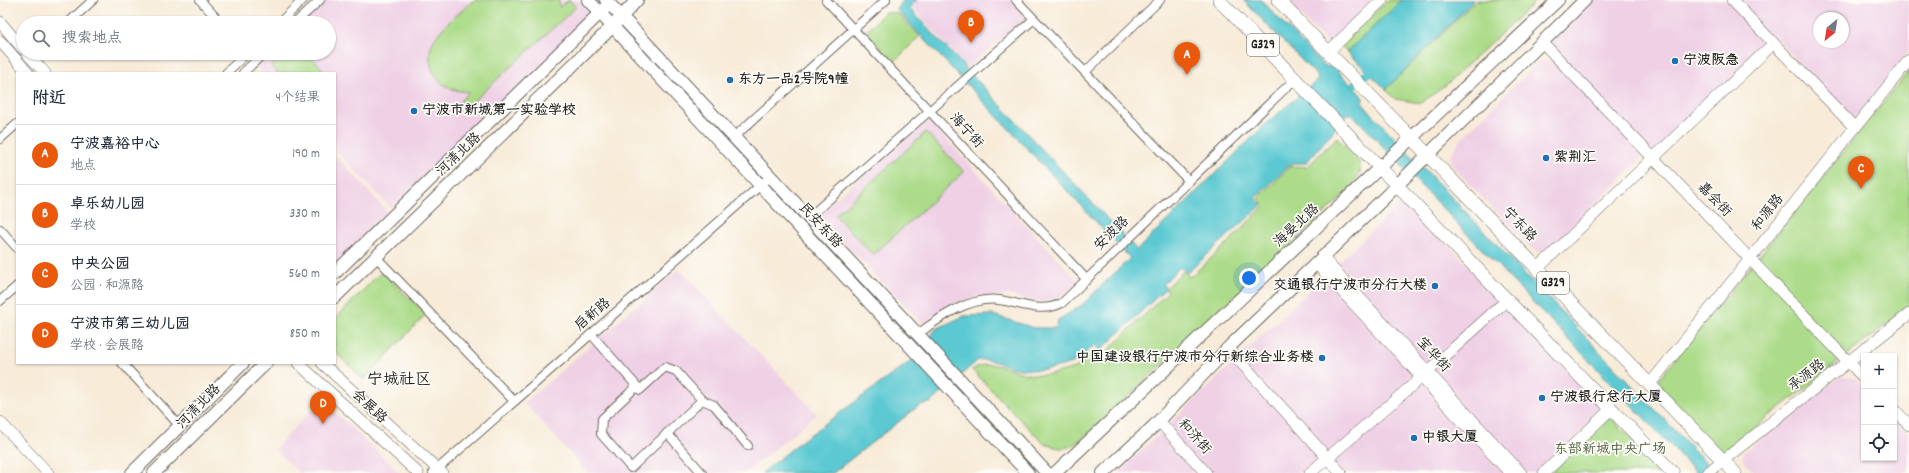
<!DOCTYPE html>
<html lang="zh">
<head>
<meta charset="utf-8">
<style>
  :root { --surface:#fff; --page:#f6f6f7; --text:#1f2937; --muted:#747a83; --line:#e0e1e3; --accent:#ea580c }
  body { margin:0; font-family:Dekko,"LXGW WenKai TC",sans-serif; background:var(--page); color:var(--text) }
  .controls { position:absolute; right:12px; bottom:12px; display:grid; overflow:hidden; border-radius:0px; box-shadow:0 1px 3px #0004 }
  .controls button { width:36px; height:36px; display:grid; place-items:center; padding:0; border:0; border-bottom:1px solid var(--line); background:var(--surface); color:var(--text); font:20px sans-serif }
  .compass { position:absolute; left:1813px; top:12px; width:36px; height:36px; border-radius:50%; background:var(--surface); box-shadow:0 1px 3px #0004; rotate:210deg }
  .you { position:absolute; left:1249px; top:278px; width:14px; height:14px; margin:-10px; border:3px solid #fff; border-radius:50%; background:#1a73e8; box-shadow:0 0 0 6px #1a73e833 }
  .badge { display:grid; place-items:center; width:26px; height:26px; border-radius:50%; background:var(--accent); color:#fff; font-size:13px; font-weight:700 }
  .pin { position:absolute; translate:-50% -33px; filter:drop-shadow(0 1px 2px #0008) }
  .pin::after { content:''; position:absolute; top:21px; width:14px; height:12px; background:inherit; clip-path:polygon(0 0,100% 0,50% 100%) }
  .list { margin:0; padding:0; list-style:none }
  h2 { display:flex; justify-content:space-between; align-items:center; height:52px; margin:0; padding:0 16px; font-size:17px }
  h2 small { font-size:13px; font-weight:400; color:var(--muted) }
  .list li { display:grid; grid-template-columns:26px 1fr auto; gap:12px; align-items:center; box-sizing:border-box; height:60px; padding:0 16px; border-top:1px solid var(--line) }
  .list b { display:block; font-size:15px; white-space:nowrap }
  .list p { margin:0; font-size:13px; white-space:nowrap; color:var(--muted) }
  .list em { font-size:13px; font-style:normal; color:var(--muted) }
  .icon { flex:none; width:22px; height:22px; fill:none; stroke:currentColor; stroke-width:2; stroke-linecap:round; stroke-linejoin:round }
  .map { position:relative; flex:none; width:1909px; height:473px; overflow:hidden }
  .search { position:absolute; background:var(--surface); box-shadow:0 1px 3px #0004; left:16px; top:16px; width:320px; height:44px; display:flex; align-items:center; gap:10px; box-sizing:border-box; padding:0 14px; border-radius:22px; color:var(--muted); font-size:15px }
  .panel { position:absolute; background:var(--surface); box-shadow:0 1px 3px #0004; left:16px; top:72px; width:320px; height:292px; border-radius:0px }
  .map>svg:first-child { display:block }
  .built { fill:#efd0e5; fill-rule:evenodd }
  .green { fill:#acdb89; stroke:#647c52 }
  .water { fill:#5cc9d2; stroke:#3c7277 }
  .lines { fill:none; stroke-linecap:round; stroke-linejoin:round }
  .canal { stroke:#5cc9d2; stroke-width:8 }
  .minor-casing { stroke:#69645e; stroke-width:10 }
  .tertiary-casing { stroke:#69645e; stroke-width:12 }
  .secondary-casing { stroke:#69645e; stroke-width:14 }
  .primary-casing { stroke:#69645e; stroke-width:14 }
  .minor { stroke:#fff; stroke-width:8 }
  .tertiary { stroke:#fff; stroke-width:11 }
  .secondary { stroke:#fff; stroke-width:12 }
  .primary { stroke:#fff; stroke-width:13 }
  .poi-dot { fill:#1f6fb2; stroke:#fdfcf7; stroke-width:1.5 }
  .labels { text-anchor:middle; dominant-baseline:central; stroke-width:3.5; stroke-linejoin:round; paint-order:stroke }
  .shield { fill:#fdfcf7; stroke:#605f5e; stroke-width:1 }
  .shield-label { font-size:13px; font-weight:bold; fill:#1c1c1c }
  .poi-label { font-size:14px; font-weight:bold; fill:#1c1c1c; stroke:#fdfcf7; text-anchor:start }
  .street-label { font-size:14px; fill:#1c1c1c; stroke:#fdfcf7 }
  .park-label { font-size:14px; fill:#4e5f42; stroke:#fdfcf7 }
  .quarter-label { font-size:16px; fill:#1c1c1c; stroke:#fdfcf7 }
</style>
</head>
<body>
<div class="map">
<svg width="1909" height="473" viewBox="0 0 1909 473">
  <rect width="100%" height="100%" fill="#fdfcf7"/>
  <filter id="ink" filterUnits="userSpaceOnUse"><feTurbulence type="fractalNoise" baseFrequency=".025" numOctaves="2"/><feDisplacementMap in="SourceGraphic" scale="8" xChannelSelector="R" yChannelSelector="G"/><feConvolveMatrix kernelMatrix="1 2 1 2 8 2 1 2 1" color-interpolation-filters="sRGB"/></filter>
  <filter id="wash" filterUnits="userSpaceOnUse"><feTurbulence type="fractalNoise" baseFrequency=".012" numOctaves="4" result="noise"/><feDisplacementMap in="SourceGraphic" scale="16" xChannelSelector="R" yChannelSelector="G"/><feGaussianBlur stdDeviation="0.9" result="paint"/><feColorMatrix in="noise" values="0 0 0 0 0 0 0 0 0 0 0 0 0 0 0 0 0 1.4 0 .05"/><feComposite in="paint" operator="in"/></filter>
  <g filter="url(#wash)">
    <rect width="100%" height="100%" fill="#f8ebd8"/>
    <g class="built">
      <path d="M 325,0 L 580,0 L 586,10 L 584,23 L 391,208 L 335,149 L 335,73 L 263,73 L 256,66 L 269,53 L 329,53 L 329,23 L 301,23 Z"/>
      <path d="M 918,0 L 1011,0 L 1027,17 L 967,68 L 911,6 Z"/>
      <path d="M 1286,0 L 1376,0 L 1330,46 Z"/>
      <path d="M 1595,0 L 1909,0 L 1909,51 L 1854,120 L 1775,37 L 1653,153 L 1550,43 ZM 1819,18 L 1843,18 L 1843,42 L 1819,42 Z"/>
      <path d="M 1540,60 L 1555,61 L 1641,150 L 1642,159 L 1546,251 L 1538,252 L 1530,247 L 1454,168 L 1450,156 L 1460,140 Z"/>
      <path d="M 928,120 L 1079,282 L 1060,297 L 1045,301 L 1026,300 L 1008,295 L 975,297 L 944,308 L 923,324 L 817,215 Z"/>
      <path d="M 335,155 L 388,212 L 335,266 Z"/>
      <path d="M 1405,199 L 1604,410 L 1538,473 L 1118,473 Z"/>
      <path d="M 679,269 L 817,414 L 745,473 L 588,473 L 524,403 Z"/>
      <path d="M 1841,376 L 1855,378 L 1864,388 L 1864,458 L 1894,458 L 1894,419 L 1909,434 L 1909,468 L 1904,473 L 1755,473 L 1743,461 L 1743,453 Z"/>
      <path d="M 321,399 L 400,473 L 299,473 L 275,449 Z"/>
    </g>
    <g class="green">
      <path d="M 474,0 L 559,0 L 559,7 L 569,0 L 576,7 L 466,108 L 460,101 L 469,92 C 462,91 454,91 448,87 C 432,79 425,58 433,42 C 441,26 461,12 474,0 Z"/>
      <path d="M 1388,0 L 1402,0 L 1347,52 L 1341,45 Z"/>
      <path d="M 1476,0 L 1537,0 L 1446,85 L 1421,103 L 1395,99 L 1386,89 Z"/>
      <path d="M 885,12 L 897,13 L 920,36 L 894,62 L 865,32 Z"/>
      <path d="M 285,53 L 307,53 L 323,69 L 319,73 L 277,73 L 271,66 Z"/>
      <path d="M 1909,71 L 1909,307 L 1722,453 L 1656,383 Z"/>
      <path d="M 926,132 L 964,172 L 873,255 L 835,215 Z"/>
      <path d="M 1337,137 C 1358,161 1372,163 1348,191 L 1090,432 C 1071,448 1065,454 1041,441 L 972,370 C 993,355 1014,375 1038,375 C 1054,375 1068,370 1083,365 L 1081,362 L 1098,349 L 1104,354 L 1168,292 L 1165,289 L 1183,271 L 1190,277 L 1226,245 L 1264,206 L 1258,198 L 1291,166 L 1307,167 Z"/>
      <path d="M 383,273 L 426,314 L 364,380 L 335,352 L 335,319 L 378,275 Z"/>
      <path d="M 1610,417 L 1667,473 L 1551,473 Z"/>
    </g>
    <g class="water">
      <path d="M 904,0 L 917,0 L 909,8 L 1137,250 L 1270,120 L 1318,80 L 1317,76 L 1243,0 L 1261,0 L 1321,63 L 1328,67 L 1333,66 L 1364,98 L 1362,102 L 1364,105 L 1389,132 L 1716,473 L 1697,473 L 1351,113 L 1347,115 L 1306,163 L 1292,163 L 1255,198 L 1262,205 L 1187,273 L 1180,267 L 1163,284 L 1166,288 L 1101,350 L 1095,345 L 1079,358 L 1080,360 C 1057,369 1035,373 1011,367 C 999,363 990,359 978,360 L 930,403 L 920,405 L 833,473 L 762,473 L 804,439 L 911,361 L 936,329 L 964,316 L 993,315 L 1034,328 L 1056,328 L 1058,320 L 1082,305 L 1130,258 L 897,10 L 897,7 Z"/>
      <path d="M 1402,0 L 1474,0 L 1386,89 L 1347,52 Z"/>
    </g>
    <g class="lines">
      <path class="canal" d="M 1355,84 L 1376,66"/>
    </g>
  </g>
  <g filter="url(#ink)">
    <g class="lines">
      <defs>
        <g id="minor">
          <path d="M 200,0 L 221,23"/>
          <path d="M 826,0 L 1087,280"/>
          <path d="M 1016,0 L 1189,181"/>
          <path d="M 68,23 L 93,0"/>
          <path d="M 279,23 L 303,0"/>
          <path d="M 295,23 L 320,0"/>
          <path d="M 1085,72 L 1160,0"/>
          <path d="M 226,73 L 247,53"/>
          <path d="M 243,73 L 264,53"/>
          <path d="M 734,137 L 886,0"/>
          <path d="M 0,139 L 17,124"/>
          <path d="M 809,217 L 1034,19"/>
          <path d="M 0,229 L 17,248"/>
          <path d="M 376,257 L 514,401"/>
          <path d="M 0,301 L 17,286"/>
          <path d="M 591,334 L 634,383 L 640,390 L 665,367 L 676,371 L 702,400 L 631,468 L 601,434 L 602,419 L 637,386"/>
          <path d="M 918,334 C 939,318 970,296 999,300 C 1022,303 1040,314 1062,303 L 1295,79"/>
          <path d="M 122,363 L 180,426"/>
          <path d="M 702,400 L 714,405 L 748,446"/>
          <path d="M 667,433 L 702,473"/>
          <path d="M 433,473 L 771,176"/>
        </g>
        <g id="tertiary">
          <path d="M 1732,0 L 1855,128"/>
          <path d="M 0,22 L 23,49"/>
          <path d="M 0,41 L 28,73"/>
          <path d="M 1542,42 L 1864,378"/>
          <path d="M 1328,52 L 1382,0"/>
          <path d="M 27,53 L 45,73"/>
          <path d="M 1322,257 L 1521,473"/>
          <path d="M 1316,263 L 1510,473"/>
          <path d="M 1538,268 L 1773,44"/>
          <path d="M 1228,348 L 1341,473"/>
          <path d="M 298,363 L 418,473"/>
          <path d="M 322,363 L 442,473"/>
          <path d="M 1650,384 L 1909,60"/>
          <path d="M 1894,409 L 1909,425"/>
          <path d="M 1159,421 L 1206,473"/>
          <path d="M 0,422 L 48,473"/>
          <path d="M 1310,473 L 1422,377 L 1508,299"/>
          <path d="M 1544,473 L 1612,408"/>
          <path d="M 1707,473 L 1909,314"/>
        </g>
        <g id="secondary">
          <path d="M 588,0 L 1028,473"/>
          <path d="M 606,0 L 1047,473"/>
          <path d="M 335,273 L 605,8"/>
          <path d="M 335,297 L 613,26 L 637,0"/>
          <path d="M 132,473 L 243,363"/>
          <path d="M 154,473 L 266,363"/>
          <path d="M 1055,473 L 1558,0"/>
          <path d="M 1103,473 L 1154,426 L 1228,348 L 1379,203 L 1585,0"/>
        </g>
        <g id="primary">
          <path d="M 1219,0 L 1673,473"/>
          <path d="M 1278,0 L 1735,473"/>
        </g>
      </defs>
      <use href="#minor" class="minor-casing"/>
      <use href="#tertiary" class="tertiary-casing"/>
      <use href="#secondary" class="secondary-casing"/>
      <use href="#primary" class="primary-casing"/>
      <use href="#minor" class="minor"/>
      <use href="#tertiary" class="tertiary"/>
      <use href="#secondary" class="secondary"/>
      <use href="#primary" class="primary"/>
    </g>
  </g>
  <g class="poi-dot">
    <circle cx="1675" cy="61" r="4"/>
    <circle cx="730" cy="80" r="4"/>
    <circle cx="414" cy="111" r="4"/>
    <circle cx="1546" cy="158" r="4"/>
    <circle cx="1435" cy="286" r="4"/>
    <circle cx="1322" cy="358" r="4"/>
    <circle cx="1542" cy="398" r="4"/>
    <circle cx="1414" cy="438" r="4"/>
  </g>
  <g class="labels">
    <g class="shield">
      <rect x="1247" y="34" width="32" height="22" rx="3"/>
      <rect x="1537" y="272" width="32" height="22" rx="3"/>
    </g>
    <g class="shield-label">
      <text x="1263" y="45">G329</text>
      <text x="1553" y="283">G329</text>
    </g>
    <g class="poi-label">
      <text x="1683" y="61">宁波阪急</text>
      <text x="738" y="80">东方一品2号院9幢</text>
      <text x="422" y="111">宁波市新城第一实验学校</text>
      <text x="1554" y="158">紫荆汇</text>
      <text x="1427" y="286" text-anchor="end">交通银行宁波市分行大楼</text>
      <text x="1314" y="358" text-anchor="end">中国建设银行宁波市分行新综合业务楼</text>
      <text x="1550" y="398">宁波银行总行大厦</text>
      <text x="1422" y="438">中银大厦</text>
    </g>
    <g class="street-label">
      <text transform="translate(966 131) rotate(47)">海宁街</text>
      <text transform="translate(459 155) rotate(-44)">河清北路</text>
      <text transform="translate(1714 200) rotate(46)">嘉会街</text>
      <text transform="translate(1768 213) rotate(-52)">和源路</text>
      <text transform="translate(1519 225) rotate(46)">宁东路</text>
      <text transform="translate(820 226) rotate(47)">民安东路</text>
      <text transform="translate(1297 226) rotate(-43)">海晏北路</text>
      <text transform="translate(1112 234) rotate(-44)">安波路</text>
      <text transform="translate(593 315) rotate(-41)">启新路</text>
      <text transform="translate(1433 355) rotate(47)">宝华街</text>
      <text transform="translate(1807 376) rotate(-38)">承源路</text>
      <text transform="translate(199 407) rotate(-46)">河清北路</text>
      <text transform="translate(369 407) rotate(43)">会展路</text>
      <text transform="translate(1194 437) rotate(48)">和济街</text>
    </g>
    <g class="park-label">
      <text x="1610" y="450">东部新城中央广场</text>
    </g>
    <g class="quarter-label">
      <text x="399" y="380">宁城社区</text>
    </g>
  </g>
</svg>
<div class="controls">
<button>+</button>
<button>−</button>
<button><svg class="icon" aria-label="locate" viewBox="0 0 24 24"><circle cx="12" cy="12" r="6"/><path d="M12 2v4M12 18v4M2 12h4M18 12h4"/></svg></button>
</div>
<svg class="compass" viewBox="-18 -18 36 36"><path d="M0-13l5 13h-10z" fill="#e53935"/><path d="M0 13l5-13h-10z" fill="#747a83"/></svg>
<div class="you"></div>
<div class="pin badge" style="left:1187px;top:75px">A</div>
<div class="pin badge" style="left:971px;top:43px">B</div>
<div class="pin badge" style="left:1861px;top:189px">C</div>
<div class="pin badge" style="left:323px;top:424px">D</div>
<div class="search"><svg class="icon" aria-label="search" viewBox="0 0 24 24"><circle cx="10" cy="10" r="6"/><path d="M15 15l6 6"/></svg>搜索地点</div>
<section class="panel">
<h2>附近<small>4个结果</small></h2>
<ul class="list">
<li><span class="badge">A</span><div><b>宁波嘉裕中心</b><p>地点</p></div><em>190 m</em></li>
<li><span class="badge">B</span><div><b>卓乐幼儿园</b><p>学校</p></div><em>330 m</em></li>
<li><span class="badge">C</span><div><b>中央公园</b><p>公园 · 和源路</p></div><em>560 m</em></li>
<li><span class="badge">D</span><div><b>宁波市第三幼儿园</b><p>学校 · 会展路</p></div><em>850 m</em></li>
</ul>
</section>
</div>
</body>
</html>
